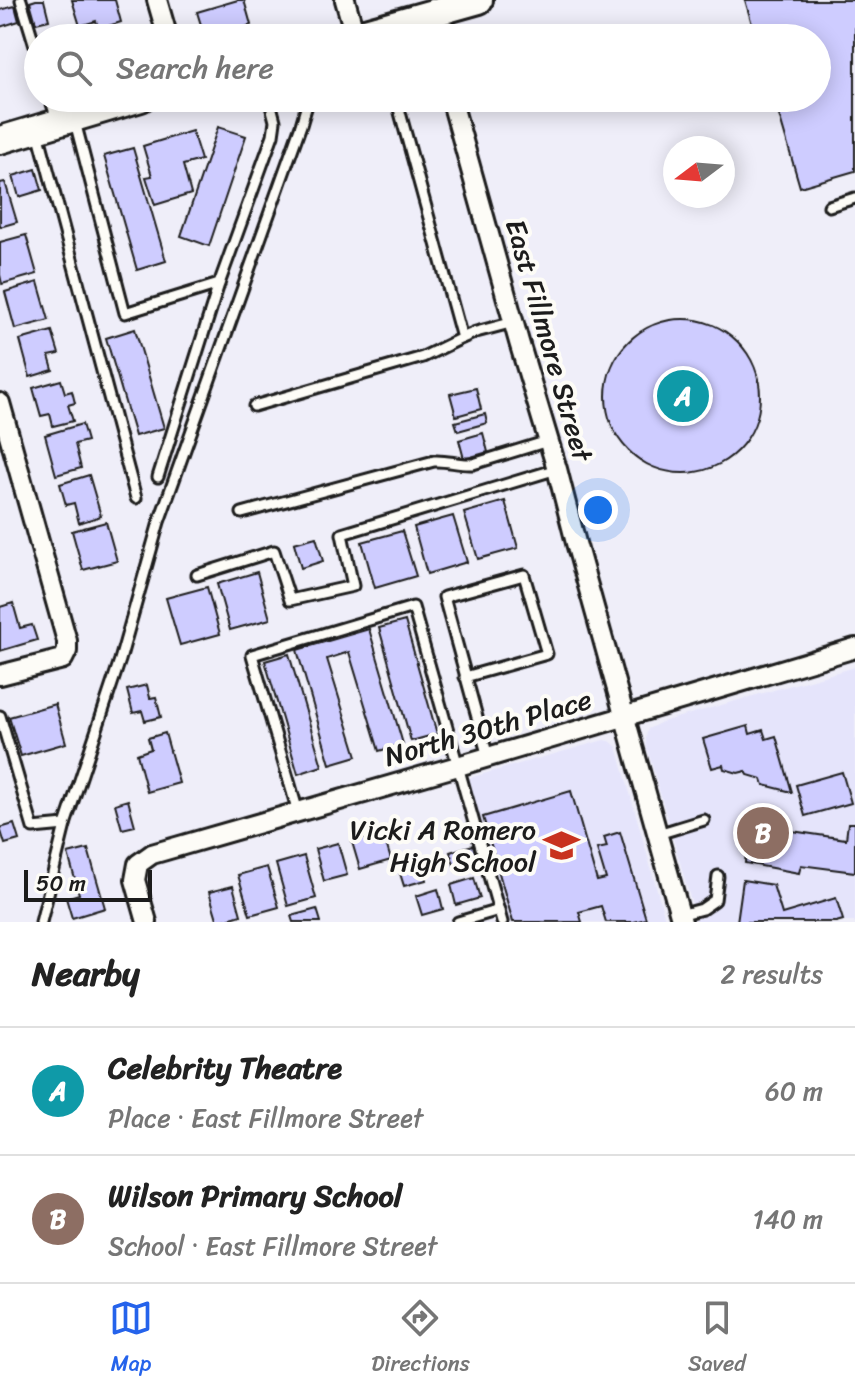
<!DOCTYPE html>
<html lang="en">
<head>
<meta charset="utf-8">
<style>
  :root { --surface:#fff; --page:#f6f6f6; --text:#222; --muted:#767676; --line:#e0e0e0; --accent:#2563eb }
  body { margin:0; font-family:Sriracha,sans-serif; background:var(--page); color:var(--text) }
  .compass { position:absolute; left:663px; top:136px; width:72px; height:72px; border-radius:50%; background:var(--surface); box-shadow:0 4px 20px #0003; rotate:254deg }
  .scale { position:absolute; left:24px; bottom:20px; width:128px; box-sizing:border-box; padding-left:8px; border:4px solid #1c1c1c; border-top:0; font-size:22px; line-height:28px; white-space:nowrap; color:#1c1c1c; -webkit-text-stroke:6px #fdfcf7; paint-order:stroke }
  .you { position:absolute; left:598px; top:510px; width:28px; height:28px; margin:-20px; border:6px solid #fff; border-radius:50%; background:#1a73e8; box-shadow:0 0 0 12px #1a73e833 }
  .badge { display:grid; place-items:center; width:52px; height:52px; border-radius:50%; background:var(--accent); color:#fff; font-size:26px; font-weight:700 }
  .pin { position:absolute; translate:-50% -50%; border:4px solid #fff; box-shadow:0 2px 8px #0006 }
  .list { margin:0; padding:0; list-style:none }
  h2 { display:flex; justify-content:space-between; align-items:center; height:104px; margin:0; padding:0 32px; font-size:34px }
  h2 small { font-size:26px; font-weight:400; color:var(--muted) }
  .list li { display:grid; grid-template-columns:52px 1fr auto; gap:24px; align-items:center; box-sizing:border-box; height:128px; padding:0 32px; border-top:2px solid var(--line) }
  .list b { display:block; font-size:30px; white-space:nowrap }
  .list p { margin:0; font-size:26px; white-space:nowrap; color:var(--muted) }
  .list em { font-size:26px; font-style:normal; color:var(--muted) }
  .icon { flex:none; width:44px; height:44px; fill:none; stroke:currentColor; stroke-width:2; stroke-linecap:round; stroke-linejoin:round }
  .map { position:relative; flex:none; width:855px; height:922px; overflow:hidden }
  .search { position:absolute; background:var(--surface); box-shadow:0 4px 20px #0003; left:24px; right:24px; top:24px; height:88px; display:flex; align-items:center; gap:20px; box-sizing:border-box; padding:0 28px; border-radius:44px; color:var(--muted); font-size:30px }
  .sheet { height:360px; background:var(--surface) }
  nav { display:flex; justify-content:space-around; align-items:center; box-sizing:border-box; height:112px; border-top:2px solid var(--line); background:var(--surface); font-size:22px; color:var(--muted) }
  nav a { display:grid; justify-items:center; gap:4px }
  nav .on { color:var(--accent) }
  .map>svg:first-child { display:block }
  .built { fill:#e5e4fb }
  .building { fill:#ceccff; stroke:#1c1c1c; stroke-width:2 }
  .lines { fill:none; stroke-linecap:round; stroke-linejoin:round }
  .service-casing { stroke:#1c1c1c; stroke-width:15 }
  .minor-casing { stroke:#1c1c1c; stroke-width:24 }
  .secondary-casing { stroke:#1c1c1c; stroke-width:32 }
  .service { stroke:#fdfcf7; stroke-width:9 }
  .minor { stroke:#fdfcf7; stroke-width:18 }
  .secondary { stroke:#fdfcf7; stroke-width:26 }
  .labels { text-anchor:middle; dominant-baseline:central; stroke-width:8; stroke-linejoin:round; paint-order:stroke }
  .street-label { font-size:28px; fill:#1c1c1c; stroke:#fdfcf7 }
  .poi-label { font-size:28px; fill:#1c1c1c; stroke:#fdfcf7; text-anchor:end }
</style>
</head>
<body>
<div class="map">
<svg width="855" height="922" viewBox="0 0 855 922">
  <rect width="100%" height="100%" fill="#efeef9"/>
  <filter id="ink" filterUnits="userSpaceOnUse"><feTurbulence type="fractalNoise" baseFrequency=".0125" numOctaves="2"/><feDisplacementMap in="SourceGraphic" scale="16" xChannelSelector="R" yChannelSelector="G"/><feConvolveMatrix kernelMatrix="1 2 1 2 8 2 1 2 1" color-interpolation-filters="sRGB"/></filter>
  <g filter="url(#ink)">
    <g class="built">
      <path d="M 855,667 L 855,922 L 697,922 L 646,744 L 646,736 L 648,729 L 662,722 Z"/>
      <path d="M 604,740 L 610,741 L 617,747 L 666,922 L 502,922 L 462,780 Z"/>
    </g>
    <g class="building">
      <path d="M 36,0 L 44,0 L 49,20 L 36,23 L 30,2 Z"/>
      <path d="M 72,0 L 115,0 L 121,22 L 99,29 L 96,21 L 80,26 Z"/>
      <path d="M 238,0 L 244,0 L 251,25 L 240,29 L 242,36 L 233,38 L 226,38 L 225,33 L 205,38 L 197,12 Z"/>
      <path d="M 745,0 L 855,0 L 855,171 L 800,187 L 774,98 L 817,98 L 817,38 L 756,38 Z"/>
      <path d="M 15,6 L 19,21 L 0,27 L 0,10 Z"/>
      <path d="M 218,127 L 246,136 L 209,246 L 181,236 Z"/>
      <path d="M 192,131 L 201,160 L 183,165 L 191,194 L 155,205 L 146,177 L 152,176 L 143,146 Z"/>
      <path d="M 133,148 L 166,261 L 137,270 L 104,156 Z"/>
      <path d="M 36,169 L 42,190 L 19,197 L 13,176 Z"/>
      <path d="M 5,182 L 17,222 L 0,227 L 0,183 Z"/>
      <path d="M 26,235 L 37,274 L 2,284 L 0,275 L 0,242 Z"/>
      <path d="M 38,282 L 49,320 L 15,329 L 5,292 Z"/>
      <circle cx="683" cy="396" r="77"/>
      <path d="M 135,329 L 164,428 L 135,436 L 106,338 Z"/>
      <path d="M 52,331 L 59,354 L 49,356 L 53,370 L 30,377 L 20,340 Z"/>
      <path d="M 61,380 L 65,393 L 72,391 L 75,403 L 68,405 L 73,421 L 53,426 L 50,414 L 41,416 L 33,388 Z"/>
      <path d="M 476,388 L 481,409 L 456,416 L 450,394 Z"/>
      <path d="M 485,414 L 487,423 L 458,431 L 455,422 Z"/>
      <path d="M 82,424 L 87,441 L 75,444 L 81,468 L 56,475 L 45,435 Z"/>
      <path d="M 483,433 L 488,452 L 464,459 L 459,440 Z"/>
      <path d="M 89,475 L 101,516 L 79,523 L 74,503 L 66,505 L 60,484 Z"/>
      <path d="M 505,501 L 518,548 L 478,559 L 464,513 Z"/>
      <path d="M 453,516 L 467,562 L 427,574 L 414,527 Z"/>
      <path d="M 106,522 L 117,561 L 83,570 L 72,531 Z"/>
      <path d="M 402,531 L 416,576 L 375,588 L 362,542 Z"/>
      <path d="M 316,537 L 323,561 L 301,568 L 294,543 Z"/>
      <path d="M 257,572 L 270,619 L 230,630 L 217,584 Z"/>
      <path d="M 207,587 L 220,634 L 180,645 L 166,598 Z"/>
      <path d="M 13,603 L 20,628 L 32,625 L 37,640 L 0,651 L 0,607 Z"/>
      <path d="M 405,621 L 437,734 L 411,741 L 379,628 Z"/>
      <path d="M 369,629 L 403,744 L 379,751 L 349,652 L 327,659 L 357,756 L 330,764 L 297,650 Z"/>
      <path d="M 289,654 L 322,766 L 298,774 L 265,661 Z"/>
      <path d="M 147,685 L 150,698 L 156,697 L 161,717 L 145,721 L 142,711 L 133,713 L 127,690 Z"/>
      <path d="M 55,704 L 66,743 L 21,756 L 9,717 Z"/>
      <path d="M 748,726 L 750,734 L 763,730 L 766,739 L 776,736 L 792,792 L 764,785 L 762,779 L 748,775 L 746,771 L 738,773 L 724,769 L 723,765 L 712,768 L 703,739 Z"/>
      <path d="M 165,733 L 179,783 L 147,792 L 137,754 L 151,749 L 148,738 Z"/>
      <path d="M 842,772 L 851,803 L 805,816 L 796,785 Z"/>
      <path d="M 571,791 L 597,881 L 606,879 L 597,849 L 607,847 L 604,837 L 620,832 L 646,919 L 634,922 L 606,922 L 601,906 L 579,912 L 582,922 L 513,922 L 483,817 Z"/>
      <path d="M 128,800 L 135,826 L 122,829 L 115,804 Z"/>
      <path d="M 848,823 L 855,823 L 855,872 L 801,865 L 799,873 L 745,863 L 746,851 L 741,849 L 745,824 L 846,839 Z"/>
      <path d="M 14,824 L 19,840 L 5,844 L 0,828 Z"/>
      <path d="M 383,833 L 391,860 L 360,869 L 352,842 Z"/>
      <path d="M 338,843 L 347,875 L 324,881 L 315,849 Z"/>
      <path d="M 473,845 L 478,865 L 456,871 L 450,852 Z"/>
      <path d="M 88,849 L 105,908 L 72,918 L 66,898 L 79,894 L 68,854 Z"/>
      <path d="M 304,856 L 316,898 L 288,906 L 276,864 Z"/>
      <path d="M 421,860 L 426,880 L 404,886 L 398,867 Z"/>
      <path d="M 267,867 L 279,907 L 250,915 L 238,875 Z"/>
      <path d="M 474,878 L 480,898 L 456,905 L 451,885 Z"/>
      <path d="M 743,880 L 773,885 L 782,914 L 836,898 L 843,920 L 836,922 L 737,922 Z"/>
      <path d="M 233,886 L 241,915 L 218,922 L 209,892 Z"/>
      <path d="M 438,889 L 443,909 L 422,915 L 416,896 Z"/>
      <path d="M 317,909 L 321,922 L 293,922 L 291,916 Z"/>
    </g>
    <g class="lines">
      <defs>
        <g id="service">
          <path d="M 21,0 L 38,56"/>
          <path d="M 50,98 L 57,119"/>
          <path d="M 396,98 L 462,338 L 476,332 L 514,322"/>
          <path d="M 74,118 L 125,313 L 219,284 L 273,135 L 275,121 L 269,98"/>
          <path d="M 38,132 L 136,498"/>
          <path d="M 829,206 L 855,198"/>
          <path d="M 254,406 L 423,357 L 462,338"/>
          <path d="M 158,477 L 219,284"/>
          <path d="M 242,513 L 434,461 C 447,460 459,465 473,464 L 548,441"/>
          <path d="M 197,575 L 274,551 L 290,600 L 353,586 L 342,534 L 557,469"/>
          <path d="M 465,677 L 547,654 L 524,575 L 444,597 L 488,757"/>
          <path d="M 0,716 L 33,828 L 65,825"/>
          <path d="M 298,812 L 252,655 L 413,607 L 502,922"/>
          <path d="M 658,834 L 704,820"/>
          <path d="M 680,915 L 702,909 L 715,900 L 718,876"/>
          <path d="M 41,922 L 65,825 L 120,660 L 159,522 L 301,125 L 309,98"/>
          <path d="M 458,922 L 499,910"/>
        </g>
        <g id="minor">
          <path d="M 157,0 L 168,38"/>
          <path d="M 345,0 L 355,35"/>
          <path d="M 428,15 L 435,38"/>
          <path d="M 451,98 L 519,342 L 557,469 L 576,543 L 682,922"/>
          <path d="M 0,403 L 67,641 L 67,651 L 63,659 L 0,675"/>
          <path d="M 147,922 L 135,880 L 138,864 L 152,854 L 458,766 L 855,648"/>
        </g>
        <g id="secondary">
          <path d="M 344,38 L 479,0"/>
          <path d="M 0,140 L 141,98"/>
        </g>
      </defs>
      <use href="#service" class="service-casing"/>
      <use href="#minor" class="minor-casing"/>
      <use href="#secondary" class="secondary-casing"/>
      <use href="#service" class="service"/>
      <use href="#minor" class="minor"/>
      <use href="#secondary" class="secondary"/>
    </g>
  </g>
  <defs>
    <symbol id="school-bare" viewBox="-9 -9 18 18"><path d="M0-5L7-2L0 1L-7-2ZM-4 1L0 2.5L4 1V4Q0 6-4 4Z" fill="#c8321e" stroke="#fdfcf7" stroke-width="2.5" paint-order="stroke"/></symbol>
  </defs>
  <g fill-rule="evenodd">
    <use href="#school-bare" x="536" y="820" width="51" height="51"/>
  </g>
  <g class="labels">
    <g class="street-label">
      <text transform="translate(549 340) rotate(74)">East Fillmore Street</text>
      <text transform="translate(488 728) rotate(-16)">North 30th Place</text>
    </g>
    <g class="poi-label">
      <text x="536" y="829">Vicki A Romero<tspan x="536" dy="32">High School</tspan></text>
    </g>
  </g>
</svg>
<svg class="compass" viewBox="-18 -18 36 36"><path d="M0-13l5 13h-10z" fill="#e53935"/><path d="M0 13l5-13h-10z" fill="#767676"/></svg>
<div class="scale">50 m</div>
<div class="you"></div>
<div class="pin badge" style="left:683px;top:396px;background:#0f9aa8">A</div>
<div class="pin badge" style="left:763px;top:833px;background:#8d6e63">B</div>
<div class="search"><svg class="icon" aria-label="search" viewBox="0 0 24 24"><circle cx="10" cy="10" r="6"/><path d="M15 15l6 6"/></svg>Search here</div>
</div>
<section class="sheet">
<h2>Nearby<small>2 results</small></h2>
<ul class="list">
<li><span class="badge" style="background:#0f9aa8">A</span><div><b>Celebrity Theatre</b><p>Place · East Fillmore Street</p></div><em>60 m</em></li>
<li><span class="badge" style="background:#8d6e63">B</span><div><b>Wilson Primary School</b><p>School · East Fillmore Street</p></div><em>140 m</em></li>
</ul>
</section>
<nav>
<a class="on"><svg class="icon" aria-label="map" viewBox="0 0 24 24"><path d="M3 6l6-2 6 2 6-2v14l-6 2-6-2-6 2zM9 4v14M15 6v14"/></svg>Map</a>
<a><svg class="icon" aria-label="directions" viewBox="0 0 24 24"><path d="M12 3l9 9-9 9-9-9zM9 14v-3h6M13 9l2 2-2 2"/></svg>Directions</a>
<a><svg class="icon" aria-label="saved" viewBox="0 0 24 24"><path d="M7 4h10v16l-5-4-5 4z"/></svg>Saved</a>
</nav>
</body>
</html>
